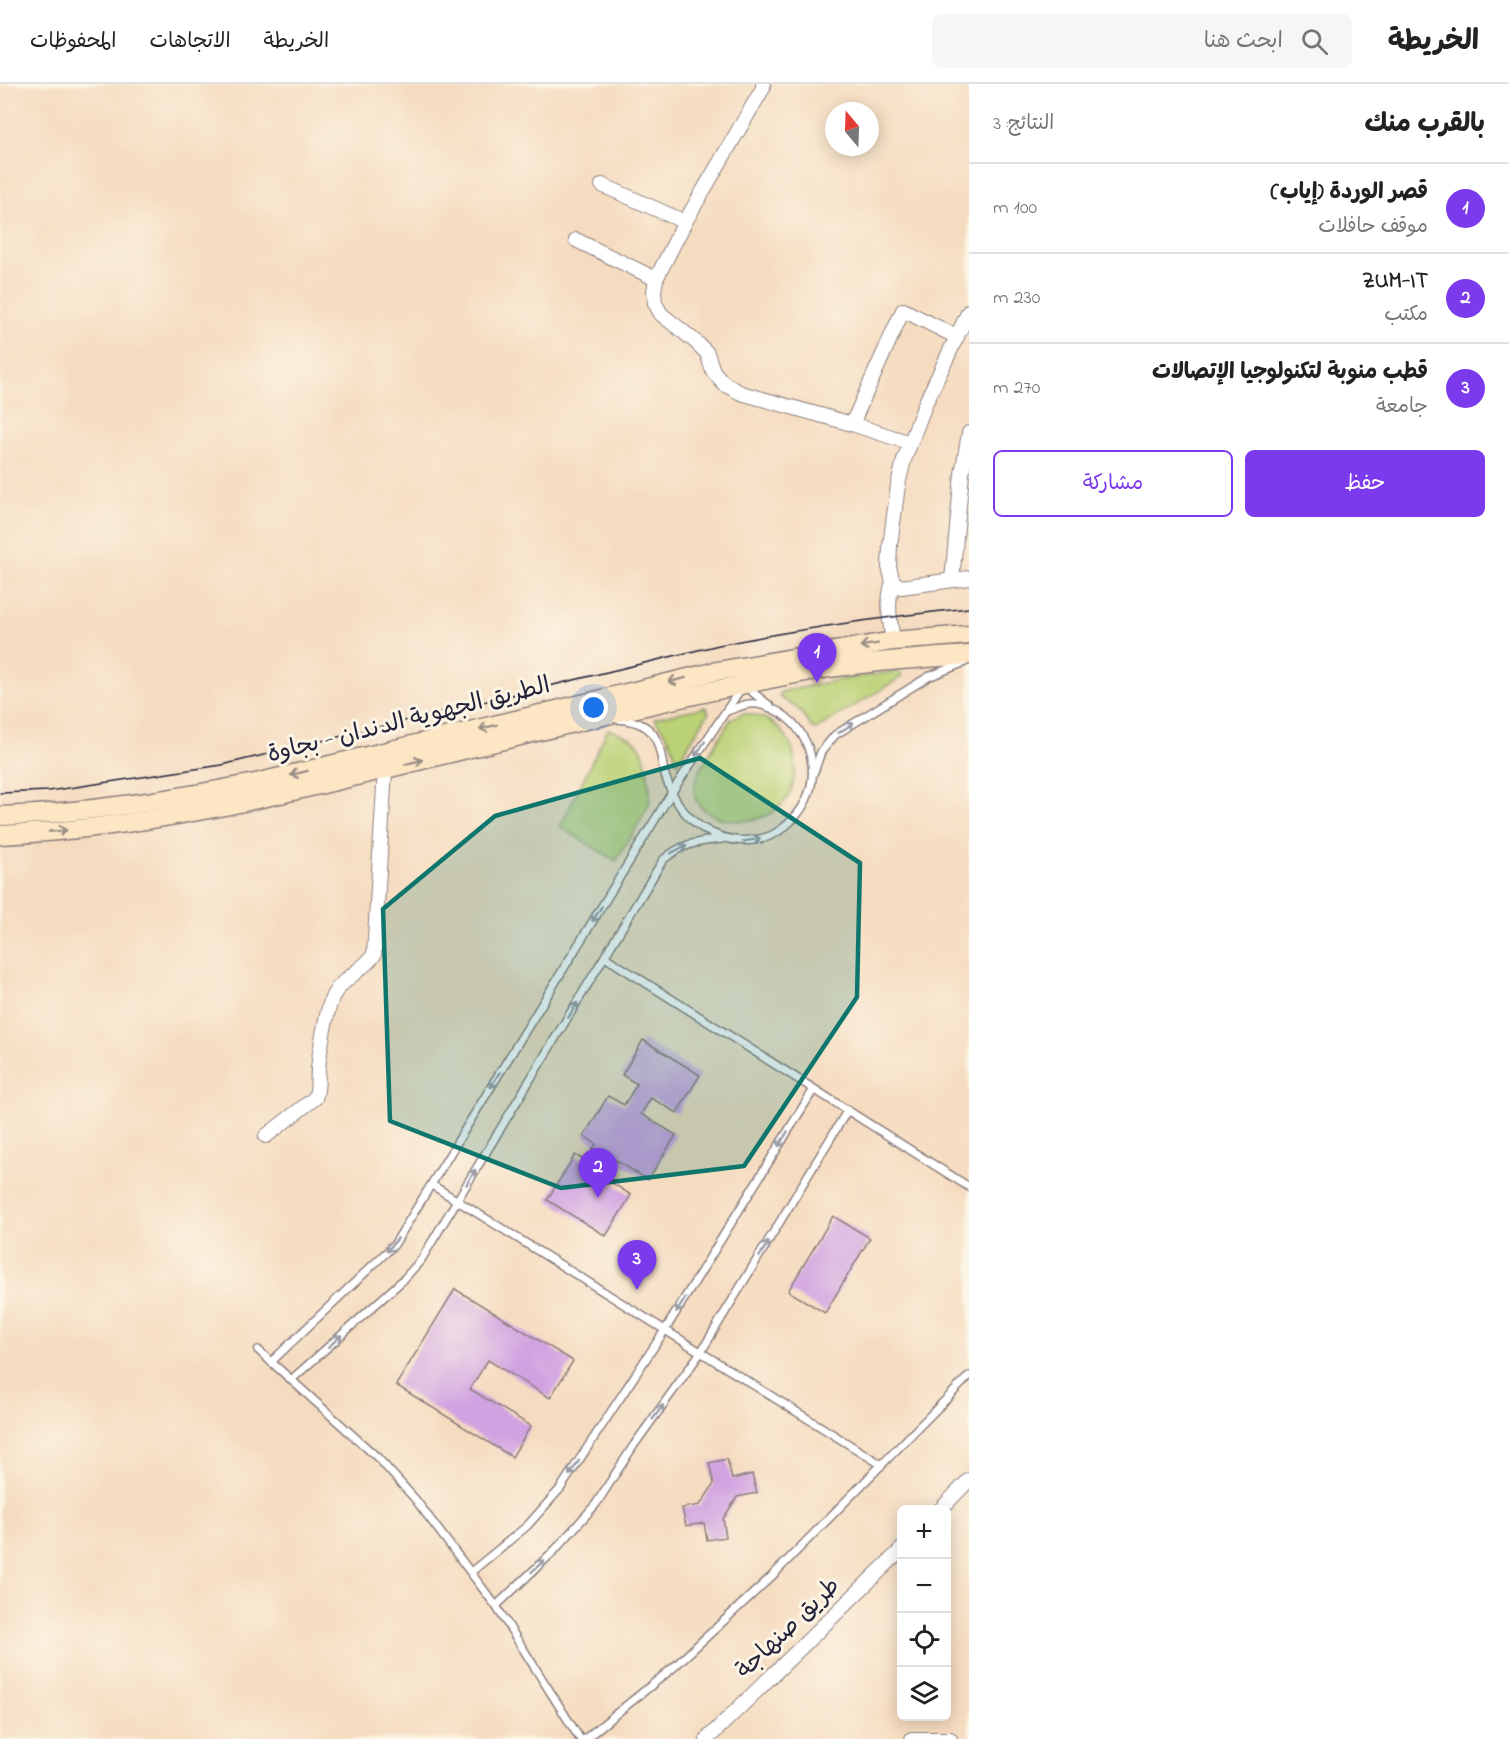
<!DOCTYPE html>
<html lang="ar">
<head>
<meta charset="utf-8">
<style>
  :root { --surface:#fff; --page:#f6f6f6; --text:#222; --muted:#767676; --line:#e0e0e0; --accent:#7c3aed }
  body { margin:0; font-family:"Indie Flower","Playpen Sans Arabic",sans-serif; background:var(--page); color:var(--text); direction:rtl }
  .controls { position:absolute; right:18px; bottom:18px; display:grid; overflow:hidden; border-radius:9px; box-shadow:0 3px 15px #0003 }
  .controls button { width:54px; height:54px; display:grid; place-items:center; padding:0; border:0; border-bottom:2px solid var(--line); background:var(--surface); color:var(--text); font:30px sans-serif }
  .compass { position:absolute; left:825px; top:18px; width:54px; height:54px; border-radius:50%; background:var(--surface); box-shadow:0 3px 15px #0003; rotate:341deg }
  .you { position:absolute; left:594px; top:624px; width:21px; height:21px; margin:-15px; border:4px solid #fff; border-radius:50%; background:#1a73e8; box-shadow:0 0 0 9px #1a73e833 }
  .badge { display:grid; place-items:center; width:39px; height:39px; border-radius:50%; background:var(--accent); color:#fff; font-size:20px; font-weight:700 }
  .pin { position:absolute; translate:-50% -50px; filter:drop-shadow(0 2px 3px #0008) }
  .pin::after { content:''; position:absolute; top:32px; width:21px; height:18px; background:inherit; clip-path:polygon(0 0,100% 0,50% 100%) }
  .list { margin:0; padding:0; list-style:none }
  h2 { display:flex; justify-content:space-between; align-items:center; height:78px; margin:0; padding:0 24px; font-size:26px }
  h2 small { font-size:20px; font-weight:400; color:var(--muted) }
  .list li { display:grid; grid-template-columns:39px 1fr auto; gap:18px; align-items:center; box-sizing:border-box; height:90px; padding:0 24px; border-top:2px solid var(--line) }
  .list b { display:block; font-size:22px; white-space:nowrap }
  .list p { margin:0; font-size:20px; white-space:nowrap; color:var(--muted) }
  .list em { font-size:20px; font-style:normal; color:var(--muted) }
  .actions { display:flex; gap:12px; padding:18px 24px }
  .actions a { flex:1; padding:14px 0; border:2px solid var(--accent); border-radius:9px; text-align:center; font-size:21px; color:var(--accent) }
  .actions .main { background:var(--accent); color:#fff }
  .icon { flex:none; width:33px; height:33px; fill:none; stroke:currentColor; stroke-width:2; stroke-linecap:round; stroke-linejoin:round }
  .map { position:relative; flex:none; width:969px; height:1655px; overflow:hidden; direction:ltr }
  header { display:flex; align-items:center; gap:36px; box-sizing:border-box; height:84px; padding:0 30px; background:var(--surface); border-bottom:2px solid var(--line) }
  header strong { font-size:28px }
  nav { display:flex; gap:33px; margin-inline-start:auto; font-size:21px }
  .search { width:420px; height:54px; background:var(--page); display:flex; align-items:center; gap:15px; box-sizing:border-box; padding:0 21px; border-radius:9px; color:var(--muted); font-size:22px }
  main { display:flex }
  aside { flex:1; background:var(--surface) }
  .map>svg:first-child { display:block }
  .green { fill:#bad175; stroke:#6e7a58; stroke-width:1.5 }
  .building { fill:#d0a2e1 }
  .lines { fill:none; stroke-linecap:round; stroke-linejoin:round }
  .service-casing { stroke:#8c7e7d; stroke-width:10 }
  .minor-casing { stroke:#8c7e7d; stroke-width:16 }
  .secondary-casing { stroke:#8c7e7d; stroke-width:21 }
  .service { stroke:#fff; stroke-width:7 }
  .minor { stroke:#fff; stroke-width:14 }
  .secondary { stroke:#fce6c4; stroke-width:18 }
  .tram { stroke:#22223b; stroke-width:1.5 }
  .oneway { stroke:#9a8e86 }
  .oneway2 { stroke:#9c9ca7 }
  .marked { fill:#0f766e; fill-opacity:0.2; stroke:#0f766e; stroke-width:4.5; stroke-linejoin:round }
  .labels { text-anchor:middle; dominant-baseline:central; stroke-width:6; stroke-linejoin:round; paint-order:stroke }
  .street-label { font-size:24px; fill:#22223b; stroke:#fcf5e5 }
</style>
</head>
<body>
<header>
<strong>الخريطة</strong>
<div class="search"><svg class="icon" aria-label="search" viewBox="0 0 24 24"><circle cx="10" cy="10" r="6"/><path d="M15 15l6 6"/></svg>ابحث هنا</div>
<nav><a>الخريطة</a><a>الاتجاهات</a><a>المحفوظات</a></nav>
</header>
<main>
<aside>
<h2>بالقرب منك<small>النتائج: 3</small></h2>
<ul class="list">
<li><span class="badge">1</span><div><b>قصر الوردة (إياب)</b><p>موقف حافلات</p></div><em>100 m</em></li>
<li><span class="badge">2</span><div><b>ZUM-IT</b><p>مكتب</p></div><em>230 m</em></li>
<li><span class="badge">3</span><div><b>قطب منوبة لتكنولوجيا الإتصالات</b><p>جامعة</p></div><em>270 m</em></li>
</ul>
<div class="actions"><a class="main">حفظ</a><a>مشاركة</a></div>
</aside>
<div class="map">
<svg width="969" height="1655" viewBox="0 0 969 1655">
  <rect width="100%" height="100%" fill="#fcf5e5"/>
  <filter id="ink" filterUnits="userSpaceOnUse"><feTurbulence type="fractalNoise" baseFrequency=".0167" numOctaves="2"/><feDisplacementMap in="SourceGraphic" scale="12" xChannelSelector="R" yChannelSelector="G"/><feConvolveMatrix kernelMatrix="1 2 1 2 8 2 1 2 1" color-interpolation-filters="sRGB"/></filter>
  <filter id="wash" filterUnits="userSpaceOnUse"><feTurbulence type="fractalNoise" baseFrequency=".008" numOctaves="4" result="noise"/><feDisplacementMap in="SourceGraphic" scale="24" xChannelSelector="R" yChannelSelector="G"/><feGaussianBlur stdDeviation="1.35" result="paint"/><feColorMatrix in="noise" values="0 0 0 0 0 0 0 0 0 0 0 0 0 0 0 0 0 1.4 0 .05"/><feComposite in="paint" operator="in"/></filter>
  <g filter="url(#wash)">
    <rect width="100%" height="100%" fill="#f5dbbf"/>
    <g class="green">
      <path d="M 898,587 L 901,589 L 902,592 L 894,598 L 816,645 L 812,644 L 800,626 L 779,613 L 781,608 L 839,596 Z"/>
      <path d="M 705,623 L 709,628 L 678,678 L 676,677 C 674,659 664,648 654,634 Z"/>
      <path d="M 743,629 C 765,631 780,640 790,660 C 796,671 796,683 794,695 C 784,758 682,742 695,699 C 699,683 717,658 726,643 L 731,635 Z"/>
      <path d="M 608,645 C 638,654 645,661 648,692 C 649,699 651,709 650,716 C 647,730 624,762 616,777 L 560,743 Z"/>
    </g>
    <g id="blocks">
      <g class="building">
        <path d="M 643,956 L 700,991 L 677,1029 L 651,1014 L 641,1030 L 676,1051 L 648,1096 L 614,1075 L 603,1093 L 631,1111 L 606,1152 L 547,1116 L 575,1071 L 586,1077 L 596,1060 L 584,1052 L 608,1012 L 624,1021 L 637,1000 L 622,991 Z"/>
        <path d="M 833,1132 L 870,1154 L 825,1229 L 788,1207 Z"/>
        <path d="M 455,1205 L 573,1277 L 550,1314 L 488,1276 L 470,1305 L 531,1342 L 512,1373 L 396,1301 Z"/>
        <path d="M 727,1375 L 732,1395 L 752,1390 L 757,1409 L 737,1413 L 723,1435 L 726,1453 L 707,1456 L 704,1439 L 686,1442 L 682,1424 L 700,1421 L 714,1400 L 709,1379 Z"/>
      </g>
    </g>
  </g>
  <g filter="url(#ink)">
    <use href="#blocks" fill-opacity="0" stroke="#8c7e7d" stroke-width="1.5"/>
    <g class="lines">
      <defs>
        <g id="service">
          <path d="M 746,603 L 770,622"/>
          <path d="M 617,635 C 631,637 644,638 653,650 C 662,663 661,680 666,694 C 680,736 715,763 760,755 C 771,753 783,745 791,737 C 824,706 818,652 779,628 C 770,623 759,619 749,620 C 741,621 734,625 727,627"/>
          <path d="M 814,688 L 821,668 L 835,651 L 928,593 L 965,578"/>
          <path d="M 605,873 L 969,1103"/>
          <path d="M 432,1101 L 882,1381"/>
          <path d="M 258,1266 L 378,1374 L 415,1415 L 496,1522 L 580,1655"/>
          <path d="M 271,1278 L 394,1161 L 672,708 L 742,603"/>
          <path d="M 291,1296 L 403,1196 L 421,1176 L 663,776 C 683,759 697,758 722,755"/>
          <path d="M 471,1488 L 527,1442 L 560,1405 L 665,1246 L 814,1005"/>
          <path d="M 496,1522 L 555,1466 L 596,1420 L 634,1361 L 701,1268 L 847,1027"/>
          <path d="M 585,1655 L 674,1583 L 772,1492 L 969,1292"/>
        </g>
        <g id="minor">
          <path d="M 763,0 L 763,4 L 685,138 L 656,195 L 654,207 L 655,219 L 661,230 L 696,258 L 707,269 L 713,287 L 724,300 L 741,309 L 852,340 L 910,359"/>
          <path d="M 602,101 L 685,138"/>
          <path d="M 576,156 L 656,195"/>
          <path d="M 969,227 L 926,318 L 904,376 L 898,401 L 890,462 L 889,483 L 893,498 L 901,503 L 969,494"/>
          <path d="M 852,340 L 903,226 L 957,253"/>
          <path d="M 952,496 L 962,390 L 969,349"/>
          <path d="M 893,557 C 890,537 886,517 893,498"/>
          <path d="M 266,1052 L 315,1014 C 319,1005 317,995 318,986 C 319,971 327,921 334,910 C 343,894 363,886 374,871 L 385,685"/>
          <path d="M 940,1426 L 969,1396"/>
          <path d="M 707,1655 L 902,1465"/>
          <path d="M 912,1655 L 950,1655"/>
        </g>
        <g id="secondary">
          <path d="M 0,732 C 88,729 174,715 260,698 L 717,587 L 893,557 L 969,551"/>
          <path d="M 0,751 C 142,745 272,713 410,679 C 541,647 673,613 806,588 C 860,578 915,575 969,571"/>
        </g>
      </defs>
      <use href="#service" class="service-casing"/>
      <use href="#minor" class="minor-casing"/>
      <use href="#secondary" class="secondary-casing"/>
      <use href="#service" class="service"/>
      <use href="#minor" class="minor"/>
      <use href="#secondary" class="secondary"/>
      <path class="tram" d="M 0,709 L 49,707 L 222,681 L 719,561 C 802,544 885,533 969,524"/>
    </g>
    <defs><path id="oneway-shaft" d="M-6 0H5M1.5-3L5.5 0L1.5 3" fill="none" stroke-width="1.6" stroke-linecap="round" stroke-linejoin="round" transform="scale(1.5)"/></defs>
    <g class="oneway">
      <use href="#oneway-shaft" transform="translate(869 561) rotate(171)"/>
      <use href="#oneway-shaft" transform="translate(677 596) rotate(166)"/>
      <use href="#oneway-shaft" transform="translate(488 643) rotate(166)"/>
      <use href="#oneway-shaft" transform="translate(414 678) rotate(-14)"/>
      <use href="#oneway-shaft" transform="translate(299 689) rotate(166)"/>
      <use href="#oneway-shaft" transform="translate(58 747) rotate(-5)"/>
    </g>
    <g class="oneway2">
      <use href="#oneway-shaft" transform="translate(846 644) rotate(-33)"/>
      <use href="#oneway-shaft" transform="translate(700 665) rotate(123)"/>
      <use href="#oneway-shaft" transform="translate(752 756) rotate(-9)"/>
      <use href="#oneway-shaft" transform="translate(679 765) rotate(-28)"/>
      <use href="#oneway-shaft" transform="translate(597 830) rotate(122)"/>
      <use href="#oneway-shaft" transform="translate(573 926) rotate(-59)"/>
      <use href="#oneway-shaft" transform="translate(495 996) rotate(121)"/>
      <use href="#oneway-shaft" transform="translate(783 1055) rotate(121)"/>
      <use href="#oneway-shaft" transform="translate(471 1093) rotate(-59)"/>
      <use href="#oneway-shaft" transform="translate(392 1161) rotate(130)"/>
      <use href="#oneway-shaft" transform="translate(764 1165) rotate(-59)"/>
      <use href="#oneway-shaft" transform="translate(681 1221) rotate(122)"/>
      <use href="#oneway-shaft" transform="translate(335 1257) rotate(-42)"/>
      <use href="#oneway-shaft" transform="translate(658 1328) rotate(-54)"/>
      <use href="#oneway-shaft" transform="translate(574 1384) rotate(124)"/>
      <use href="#oneway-shaft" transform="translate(538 1482) rotate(-43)"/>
    </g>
  </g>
  <path class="marked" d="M 700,674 L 860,779 L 857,913 L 744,1082 L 561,1104 L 390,1037 L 383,825 L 495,732 Z"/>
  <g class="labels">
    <g class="street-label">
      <text transform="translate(409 637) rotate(-14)">الطريق الجهوية الدندان - بجاوة</text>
      <text transform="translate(789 1545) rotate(-44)">طريق صنهاجة</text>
    </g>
  </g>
</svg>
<div class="controls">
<button>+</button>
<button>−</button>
<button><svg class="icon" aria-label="locate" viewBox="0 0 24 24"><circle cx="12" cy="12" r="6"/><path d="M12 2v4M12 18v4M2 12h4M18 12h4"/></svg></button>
<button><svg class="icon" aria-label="layers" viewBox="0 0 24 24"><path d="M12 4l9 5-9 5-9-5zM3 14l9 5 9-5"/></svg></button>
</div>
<svg class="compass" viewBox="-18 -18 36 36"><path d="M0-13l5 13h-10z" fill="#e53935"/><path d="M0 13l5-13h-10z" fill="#767676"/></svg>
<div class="you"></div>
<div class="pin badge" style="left:817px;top:599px">1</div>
<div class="pin badge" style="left:598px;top:1114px">2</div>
<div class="pin badge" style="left:637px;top:1206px">3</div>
</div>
</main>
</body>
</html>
